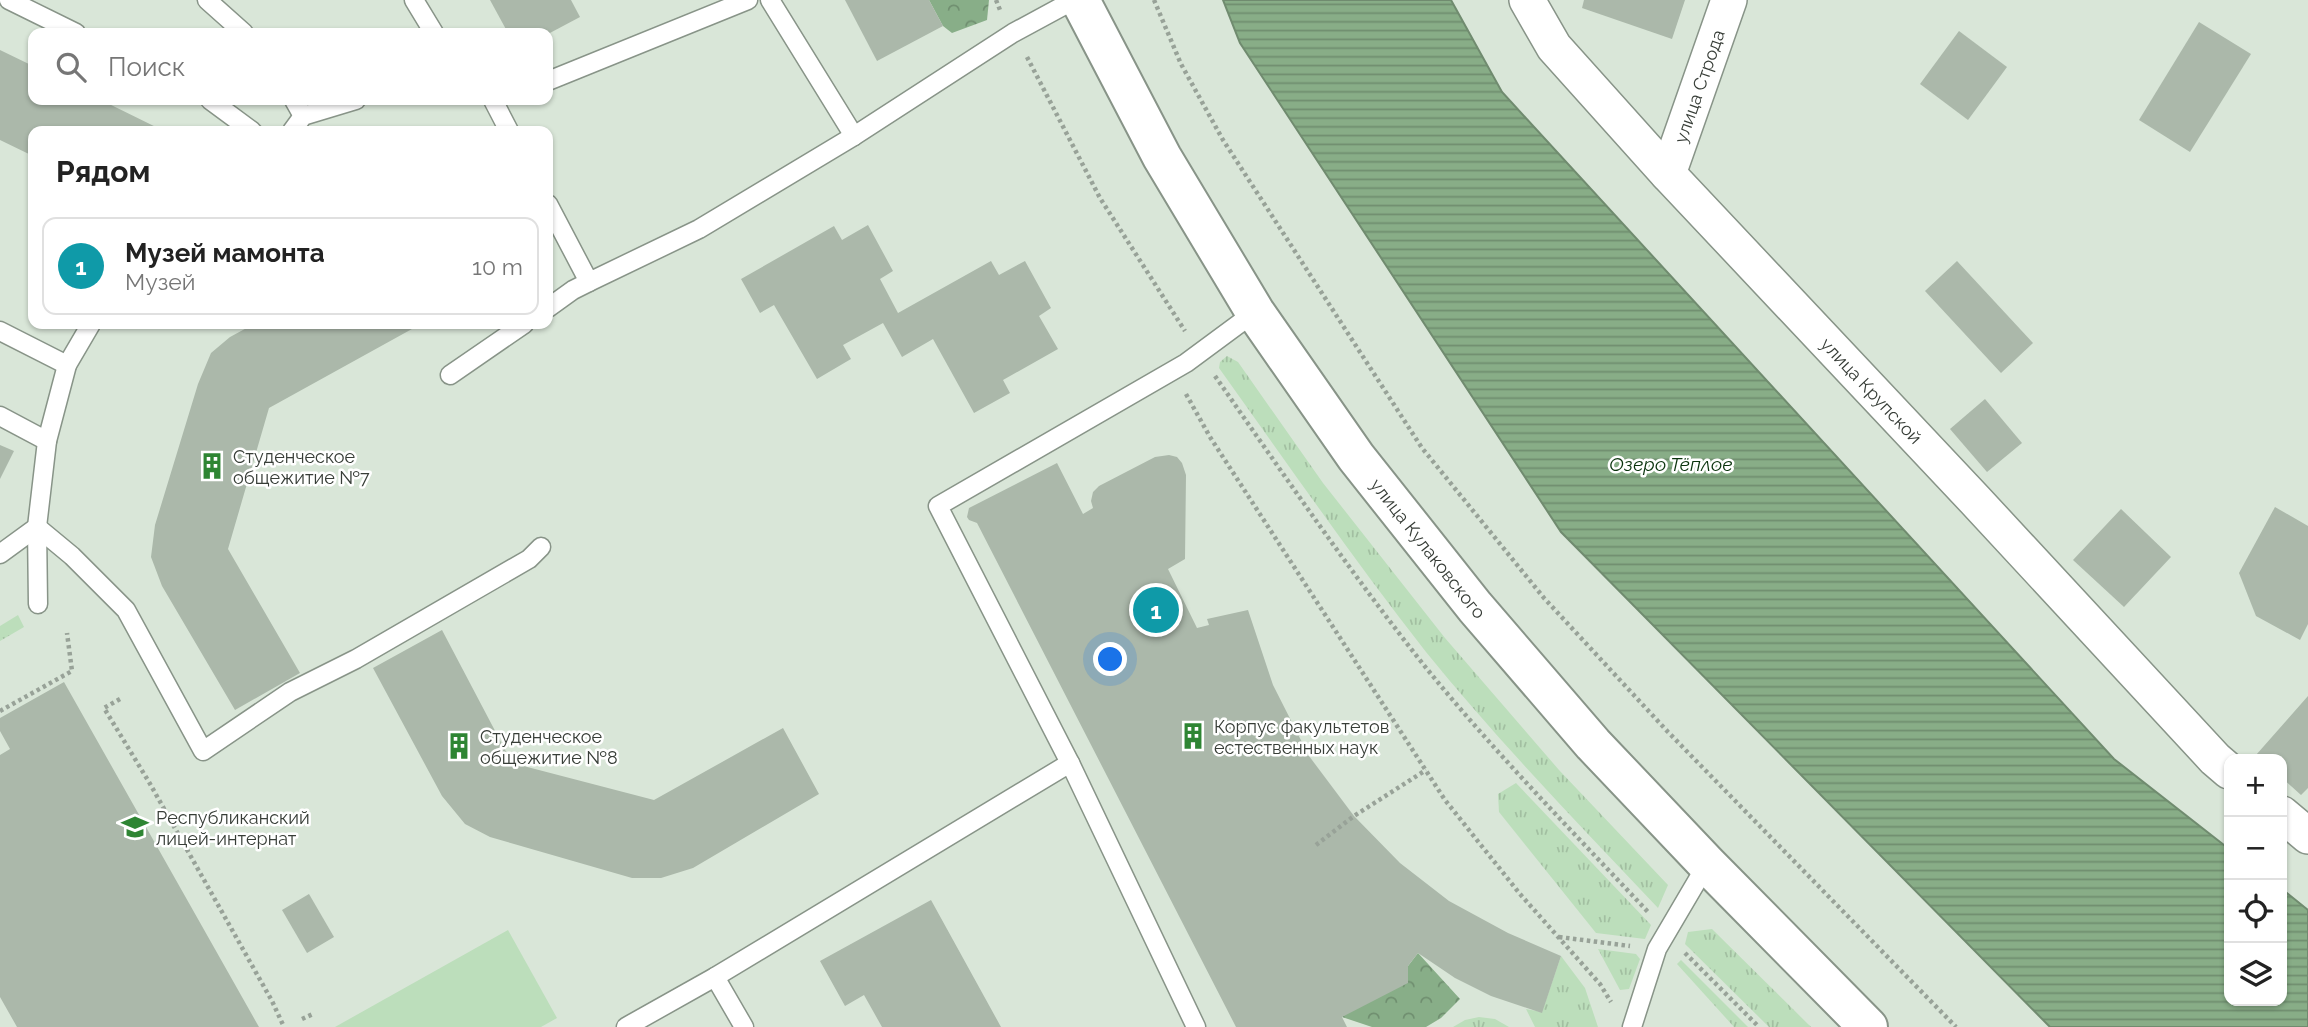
<!DOCTYPE html>
<html lang="ru">
<head>
<meta charset="utf-8">
<style>
  :root { --surface:#fff; --page:#f6f6f6; --text:#222; --muted:#767676; --line:#e0e0e0; --accent:#0b8043 }
  body { margin:0; font-family:Raleway,sans-serif; background:var(--page); color:var(--text) }
  .controls { position:absolute; right:21px; bottom:21px; display:grid; overflow:hidden; border-radius:14px; box-shadow:0 2px 5px #0004 }
  .controls button { width:63px; height:63px; display:grid; place-items:center; padding:0; border:0; border-bottom:2px solid var(--line); background:var(--surface); color:var(--text); font:35px sans-serif }
  .you { position:absolute; left:1111px; top:660px; width:24px; height:24px; margin:-18px; border:5px solid #fff; border-radius:50%; background:#1a73e8; box-shadow:0 0 0 10px #1a73e833 }
  .badge { display:grid; place-items:center; width:46px; height:46px; border-radius:50%; background:var(--accent); color:#fff; font-size:23px; font-weight:700 }
  .pin { position:absolute; translate:-50% -50%; border:4px solid #fff; box-shadow:0 2px 7px #0006 }
  .list { margin:0; padding:0; list-style:none }
  h2 { display:flex; justify-content:space-between; align-items:center; height:91px; margin:0; padding:0 28px; font-size:30px }
  h2 small { font-size:23px; font-weight:400; color:var(--muted) }
  .list li { display:grid; grid-template-columns:46px 1fr auto; gap:21px; align-items:center; box-sizing:border-box; height:98px; margin:0 14px 14px; padding:0 14px; border:2px solid var(--line); border-radius:14px }
  .list b { display:block; font-size:26px; white-space:nowrap }
  .list p { margin:0; font-size:23px; white-space:nowrap; color:var(--muted) }
  .list em { font-size:23px; font-style:normal; color:var(--muted) }
  .icon { flex:none; width:38px; height:38px; fill:none; stroke:currentColor; stroke-width:2; stroke-linecap:round; stroke-linejoin:round }
  .map { position:relative; flex:none; width:2308px; height:1027px; overflow:hidden }
  .search { position:absolute; background:var(--surface); box-shadow:0 2px 5px #0004; left:28px; top:28px; width:525px; height:77px; display:flex; align-items:center; gap:18px; box-sizing:border-box; padding:0 24px; border-radius:14px; color:var(--muted); font-size:26px }
  .panel { position:absolute; background:var(--surface); box-shadow:0 2px 5px #0004; left:28px; top:126px; width:525px; height:203px; border-radius:14px }
  .map>svg:first-child { display:block }
  .grass { fill:url(#grass-tufts) }
  .forest { fill:url(#forest-crowns) }
  .pitch { fill:#bcdebb }
  .water { fill:url(#water-rules); stroke:#708b6f; stroke-width:2 }
  .building { fill:#abb8aa }
  .lines { fill:none; stroke-linecap:round; stroke-linejoin:round }
  .lane-casing { stroke:#889488; stroke-width:21 }
  .street-casing { stroke:#889488; stroke-width:38 }
  .secondary-casing { stroke:#889488; stroke-width:42 }
  .path { stroke:#98a298; stroke-width:4.5; stroke-dasharray:3.5 3.5; stroke-linecap:butt }
  .lane { stroke:#fff; stroke-width:18 }
  .street { stroke:#fff; stroke-width:35 }
  .secondary { stroke:#fff; stroke-width:38 }
  .labels { text-anchor:middle; dominant-baseline:central; stroke-width:5; stroke-linejoin:round; paint-order:stroke }
  .street-label { font-size:18px; fill:#373d37; stroke:#fff }
  .poi-label { font-size:18px; fill:#373d37; stroke:#fff; text-anchor:start }
  .water-label { font-size:19px; font-style:italic; fill:#09330c; stroke:#fff }
</style>
</head>
<body>
<div class="map">
<svg width="2308" height="1027" viewBox="0 0 2308 1027">
  <defs>
    <pattern id="grass-tufts" width="24" height="20" patternUnits="userSpaceOnUse" patternTransform="scale(1.75)"><rect width="24" height="20" fill="#bcdebb"/><path d="M3 7l-1-3M5 7V3M7 7l1-3M15 17l-1-3M17 17v-4M19 17l1-3" fill="none" stroke="#a2bfa1"/></pattern>
    <pattern id="forest-crowns" width="20" height="18" patternUnits="userSpaceOnUse" patternTransform="scale(1.75)"><rect width="20" height="18" fill="#88ae88"/><path d="M2 6a3 3 0 1 1 6 0M12 15a3 3 0 1 1 6 0" fill="none" stroke="#708f70"/></pattern>
    <pattern id="water-rules" width="6" height="5" patternUnits="userSpaceOnUse" patternTransform="scale(1.75)"><rect width="6" height="5" fill="#88ad87"/><path d="M0 2.5h6" fill="none" stroke="#708e6f"/></pattern>
  </defs>
  <rect width="100%" height="100%" fill="#d9e6d8"/>
  <g class="grass">
    <path d="M 1227,356 L 1238,362 L 1323,483 L 1445,638 L 1559,770 L 1668,885 L 1658,908 C 1579,824 1498,741 1426,652 C 1354,560 1287,463 1219,368 L 1220,362 Z"/>
    <path d="M 18,615 L 24,627 L 0,641 L 0,626 Z"/>
    <path d="M 1516,783 L 1651,925 L 1645,939 L 1596,933 L 1499,812 L 1498,794 Z"/>
    <path d="M 1712,929 L 1811,1027 L 1769,1027 L 1685,944 L 1688,932 Z"/>
    <path d="M 1598,949 L 1636,954 L 1640,959 L 1629,989 L 1620,990 Z"/>
    <path d="M 1561,956 L 1585,988 L 1598,1027 L 1535,1027 L 1526,1009 L 1542,1012 Z"/>
    <path d="M 1681,960 L 1748,1027 L 1734,1027 L 1677,964 Z"/>
    <path d="M 1479,1017 L 1495,1019 L 1509,1027 L 1453,1027 L 1465,1020 Z"/>
  </g>
  <g class="forest">
    <path d="M 929,0 L 989,0 L 987,20 L 952,33 L 943,26 Z"/>
    <path d="M 1418,953 L 1460,999 L 1441,1018 L 1426,1027 L 1372,1027 L 1342,1017 L 1408,966 Z"/>
  </g>
  <path class="pitch" d="M 508,930 L 557,1018 L 541,1027 L 335,1027 Z"/>
  <path class="water" d="M 1223,0 L 1451,0 L 1502,92 L 2114,759 L 2229,849 L 2229,1001 L 2282,1001 L 2282,889 L 2308,910 L 2308,1027 L 2050,1027 L 1561,532 L 1240,43 Z"/>
  <g class="building">
    <path d="M 490,0 L 571,0 L 580,17 L 548,34 L 508,33 Z"/>
    <path d="M 845,0 L 929,0 L 943,26 L 877,61 Z"/>
    <path d="M 1584,0 L 1685,0 L 1672,39 L 1582,8 Z"/>
    <path d="M 2199,22 L 2251,54 L 2190,152 L 2139,120 Z"/>
    <path d="M 1959,31 L 2007,67 L 1968,120 L 1920,84 Z"/>
    <path d="M 0,50 L 33,66 L 33,100 L 101,100 L 164,131 L 33,131 L 33,156 L 0,140 Z"/>
    <path d="M 868,225 L 893,271 L 880,279 L 898,313 L 991,261 L 999,275 L 1025,261 L 1051,308 L 1039,316 L 1058,349 L 1003,380 L 1010,393 L 974,413 L 933,339 L 902,357 L 883,323 L 843,345 L 851,359 L 817,379 L 774,305 L 760,313 L 741,279 L 834,226 L 842,240 Z"/>
    <path d="M 1957,261 L 2033,343 L 2001,373 L 1925,291 Z"/>
    <path d="M 254,324 L 421,324 L 269,408 L 228,549 L 300,673 L 235,710 L 162,586 L 151,557 L 155,525 L 198,384 L 211,353 L 230,337 Z"/>
    <path d="M 1985,399 L 2022,443 L 1987,472 L 1950,429 Z"/>
    <path d="M 0,445 L 14,451 L 0,479 Z"/>
    <path d="M 1169,455 L 1177,457 L 1182,463 L 1186,475 L 1185,559 L 1168,569 L 1197,628 L 1209,625 L 1207,619 L 1248,610 L 1273,685 L 1309,756 L 1354,816 L 1400,863 L 1449,901 L 1508,933 L 1561,956 L 1542,1013 L 1491,996 L 1455,978 L 1418,953 L 1408,966 L 1408,983 L 1342,1017 L 1347,1027 L 1236,1027 L 977,523 L 969,520 L 967,517 L 969,508 L 1057,463 L 1083,514 L 1093,508 L 1091,501 L 1093,492 L 1099,486 L 1155,457 Z"/>
    <path d="M 2275,507 L 2308,526 L 2308,624 L 2300,640 L 2256,616 L 2239,573 Z"/>
    <path d="M 2121,509 L 2171,557 L 2124,607 L 2073,560 Z"/>
    <path d="M 442,630 L 512,763 L 654,800 L 783,728 L 819,794 L 693,868 L 661,878 L 632,878 L 490,837 L 465,824 L 442,796 L 373,668 Z"/>
    <path d="M 64,682 L 259,1027 L 17,1027 L 0,997 L 0,755 L 10,749 L 0,731 L 0,718 Z"/>
    <path d="M 2308,696 L 2308,788 L 2301,795 L 2282,778 L 2282,759 L 2261,759 L 2256,755 Z"/>
    <path d="M 309,894 L 334,937 L 307,953 L 282,910 Z"/>
    <path d="M 931,900 L 1001,1027 L 882,1027 L 864,995 L 845,1006 L 820,961 Z"/>
  </g>
  <g class="lines">
    <defs>
      <g id="lane">
        <path d="M 9,0 L 76,33"/>
        <path d="M 207,0 L 244,33"/>
        <path d="M 414,0 L 434,33"/>
        <path d="M 770,0 L 854,136 L 1013,33 L 1074,0"/>
        <path d="M 548,81 L 748,0"/>
        <path d="M 210,100 L 252,131"/>
        <path d="M 294,100 L 303,116"/>
        <path d="M 493,100 L 509,131"/>
        <path d="M 292,131 L 303,116 L 356,100"/>
        <path d="M 548,204 L 589,282 L 699,229 L 854,136"/>
        <path d="M 548,308 L 573,290 L 589,282"/>
        <path d="M 0,331 L 67,365"/>
        <path d="M 450,375 L 524,324"/>
        <path d="M 0,416 L 47,441 L 37,527 L 38,604"/>
        <path d="M 47,441 L 67,365 L 91,324"/>
        <path d="M 37,527 L 72,556 L 126,610 L 203,751 L 290,692 L 356,659 L 529,559 L 541,547"/>
        <path d="M 0,554 L 37,527"/>
        <path d="M 1070,763 L 938,506 L 1186,363 L 1255,312"/>
        <path d="M 715,977 L 744,1027"/>
        <path d="M 626,1027 L 715,977 L 1070,763 L 1196,1027"/>
        <path d="M 1632,1027 L 1657,949 L 1707,864"/>
      </g>
      <g id="street">
        <path id="s1" d="M 1527,0 L 1554,47 L 1668,174 L 1975,500 L 2215,759 L 2229,771"/>
        <path id="s2" d="M 1668,174 L 1729,0"/>
        <path d="M 2282,814 L 2308,836"/>
      </g>
      <g id="secondary">
        <path id="s3" d="M 1080,0 L 1162,157 L 1255,312 L 1356,457 L 1475,607 L 1593,744 L 1707,864 L 1868,1027"/>
      </g>
    </defs>
    <use href="#lane" class="lane-casing"/>
    <use href="#street" class="street-casing"/>
    <use href="#secondary" class="secondary-casing"/>
    <g class="path">
      <path d="M 996,0 L 1000,10"/>
      <path d="M 1154,0 L 1181,64 L 1223,140 L 1422,448 L 1544,598 L 1668,732 L 1956,1027"/>
      <path d="M 1027,57 L 1100,198 L 1185,331"/>
      <path d="M 1215,376 C 1284,475 1352,575 1427,669 C 1496,754 1574,833 1649,913"/>
      <path d="M 1186,394 L 1210,437 L 1445,800 L 1520,894 L 1600,984 L 1611,1002"/>
      <path d="M 120,699 L 104,708 L 149,782 L 272,1001 L 284,1027"/>
      <path d="M 0,711 L 72,671 L 67,633"/>
      <path d="M 1316,845 L 1354,816 L 1426,770"/>
      <path d="M 1559,937 L 1630,946"/>
      <path d="M 1685,953 L 1759,1027"/>
      <path d="M 302,1019 L 313,1014"/>
    </g>
    <use href="#lane" class="lane"/>
    <use href="#street" class="street"/>
    <use href="#secondary" class="secondary"/>
  </g>
  <defs>
    <symbol id="building-bare" viewBox="-9 -9 18 18"><path d="M-4-6H4V6H1V3H-1V6H-4ZM-2.5-4.3h1.7v1.8h-1.7ZM.8-4.3h1.7v1.8H.8ZM-2.5-1h1.7V.8h-1.7ZM.8-1h1.7V.8H.8Z" fill="#2e8533" stroke="#fff" stroke-width="2.5" paint-order="stroke"/></symbol>
    <symbol id="school-bare" viewBox="-9 -9 18 18"><path d="M0-5L7-2L0 1L-7-2ZM-4 1L0 2.5L4 1V4Q0 6-4 4Z" fill="#2e8533" stroke="#fff" stroke-width="2.5" paint-order="stroke"/></symbol>
  </defs>
  <g fill-rule="evenodd">
    <use href="#building-bare" x="193" y="447" width="38" height="38"/>
    <use href="#building-bare" x="1174" y="717" width="38" height="38"/>
    <use href="#building-bare" x="440" y="727" width="38" height="38"/>
    <use href="#school-bare" x="116" y="808" width="38" height="38"/>
  </g>
  <g class="labels">
    <g class="street-label">
      <text stroke="none"><textPath href="#s2" startOffset="93">улица Строда</textPath></text>
      <text stroke="none"><textPath href="#s1" startOffset="522">улица Крупской</textPath></text>
      <text stroke="none"><textPath href="#s3" startOffset="651">улица Кулаковского</textPath></text>
    </g>
    <g class="poi-label">
      <text x="233" y="456">Студенческое<tspan x="233" dy="21">общежитие №7</tspan></text>
      <text x="1214" y="726">Корпус факультетов<tspan x="1214" dy="21">естественных наук</tspan></text>
      <text x="480" y="736">Студенческое<tspan x="480" dy="21">общежитие №8</tspan></text>
      <text x="156" y="817">Республиканский<tspan x="156" dy="21">лицей-интернат</tspan></text>
    </g>
    <g class="water-label">
      <text x="1671" y="464">Озеро Тёплое</text>
    </g>
  </g>
</svg>
<div class="controls">
<button>+</button>
<button>−</button>
<button><svg class="icon" aria-label="locate" viewBox="0 0 24 24"><circle cx="12" cy="12" r="6"/><path d="M12 2v4M12 18v4M2 12h4M18 12h4"/></svg></button>
<button><svg class="icon" aria-label="layers" viewBox="0 0 24 24"><path d="M12 4l9 5-9 5-9-5zM3 14l9 5 9-5"/></svg></button>
</div>
<div class="you"></div>
<div class="pin badge" style="left:1156px;top:610px;background:#0f9aa8">1</div>
<div class="search"><svg class="icon" aria-label="search" viewBox="0 0 24 24"><circle cx="10" cy="10" r="6"/><path d="M15 15l6 6"/></svg>Поиск</div>
<section class="panel">
<h2>Рядом<small></small></h2>
<ul class="list">
<li><span class="badge" style="background:#0f9aa8">1</span><div><b>Музей мамонта</b><p>Музей</p></div><em>10 m</em></li>
</ul>
</section>
</div>
</body>
</html>
